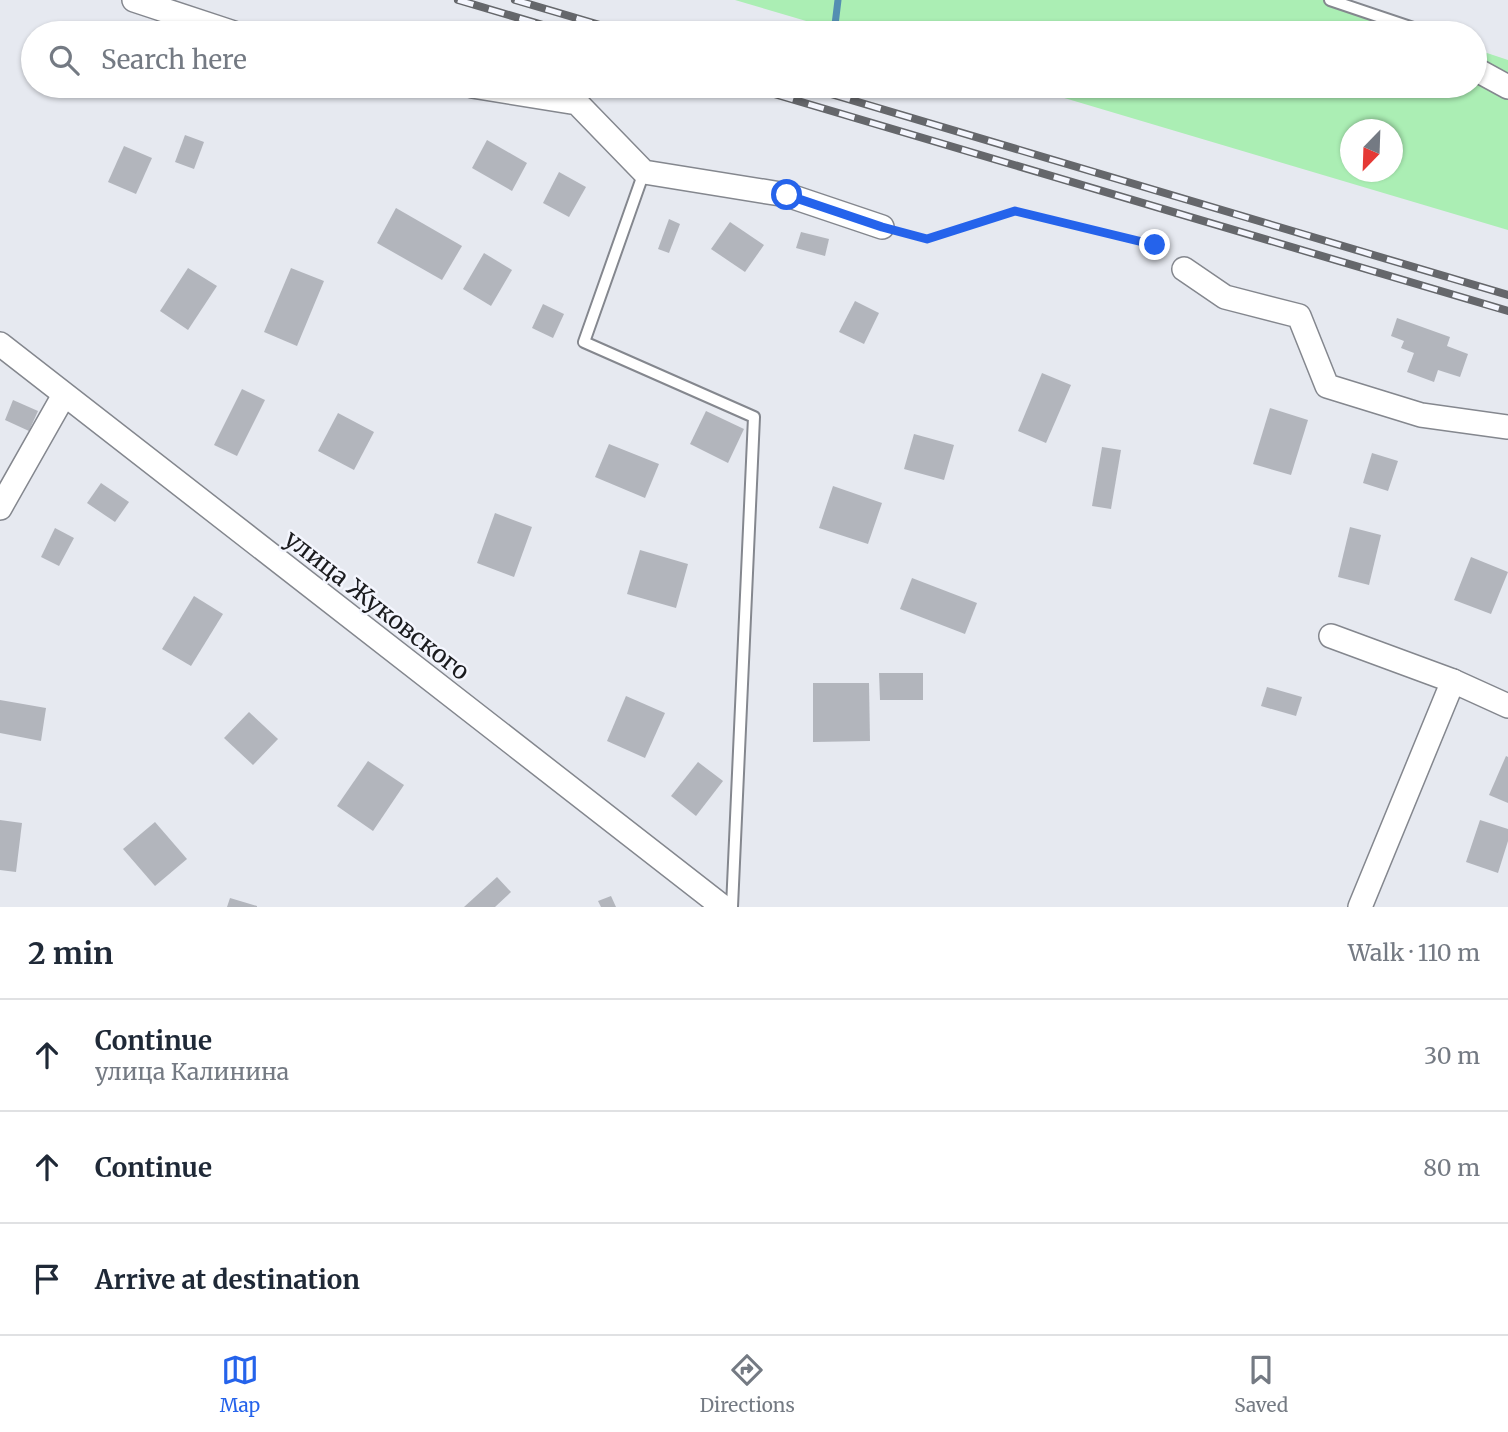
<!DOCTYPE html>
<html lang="en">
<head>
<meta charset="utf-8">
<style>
  :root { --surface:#fff; --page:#f2f2f3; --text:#1f2937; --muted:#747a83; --line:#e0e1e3; --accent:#2563eb }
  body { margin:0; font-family:Merriweather,serif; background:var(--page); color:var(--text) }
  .compass { position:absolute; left:1340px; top:119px; width:63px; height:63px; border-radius:50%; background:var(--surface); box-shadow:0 2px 5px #0004; rotate:203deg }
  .stop { position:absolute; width:21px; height:21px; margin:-16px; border:5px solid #2563eb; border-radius:50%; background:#fff }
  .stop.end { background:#2563eb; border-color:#fff; box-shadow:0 2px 7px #0008 }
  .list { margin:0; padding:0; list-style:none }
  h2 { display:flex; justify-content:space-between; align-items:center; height:91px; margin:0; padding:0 28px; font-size:30px }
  h2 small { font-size:23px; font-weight:400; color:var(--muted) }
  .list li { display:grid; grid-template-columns:46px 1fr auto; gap:21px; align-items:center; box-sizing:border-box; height:112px; padding:0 28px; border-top:2px solid var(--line) }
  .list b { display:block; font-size:26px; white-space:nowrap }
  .list p { margin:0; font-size:23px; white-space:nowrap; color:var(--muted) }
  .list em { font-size:23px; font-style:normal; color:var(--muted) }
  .icon { flex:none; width:38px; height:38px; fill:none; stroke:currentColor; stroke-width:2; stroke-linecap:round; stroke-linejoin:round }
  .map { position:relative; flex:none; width:1508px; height:907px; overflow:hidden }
  .search { position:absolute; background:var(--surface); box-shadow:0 2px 5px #0004; left:21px; right:21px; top:21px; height:77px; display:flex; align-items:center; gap:18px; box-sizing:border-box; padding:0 24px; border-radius:38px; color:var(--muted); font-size:26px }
  .sheet { height:427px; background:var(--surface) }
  nav { display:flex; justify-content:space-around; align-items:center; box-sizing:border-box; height:98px; border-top:2px solid var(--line); background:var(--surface); font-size:19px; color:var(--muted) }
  nav a { display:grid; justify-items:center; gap:4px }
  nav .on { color:var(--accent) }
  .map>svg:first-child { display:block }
  .green { fill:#abeeb4; fill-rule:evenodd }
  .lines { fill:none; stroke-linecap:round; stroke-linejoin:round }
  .stream { stroke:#548eb2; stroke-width:7 }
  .building { fill:#b2b5bc }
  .service-casing { stroke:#84878e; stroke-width:14 }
  .minor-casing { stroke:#84878e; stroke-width:26 }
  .path { stroke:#818389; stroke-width:4.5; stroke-dasharray:3.5 3.5; stroke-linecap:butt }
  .service { stroke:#fff; stroke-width:10 }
  .minor { stroke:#fff; stroke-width:23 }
  .rail-casing { stroke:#65676b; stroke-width:8 }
  .rail { stroke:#f4f6fe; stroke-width:5; stroke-dasharray:16; stroke-linecap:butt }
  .route { stroke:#2563eb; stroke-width:9 }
  .labels { text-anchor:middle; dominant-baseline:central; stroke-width:5; stroke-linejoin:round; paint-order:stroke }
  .street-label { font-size:24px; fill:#1a1b1e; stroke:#f4f6fe }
</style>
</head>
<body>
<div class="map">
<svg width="1508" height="907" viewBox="0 0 1508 907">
  <rect width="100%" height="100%" fill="#e6e9f0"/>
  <g class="green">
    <path d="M 735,0 L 1329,0 L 1428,33 L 847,33 Z"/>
    <path d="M 1475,49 L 1508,60 L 1508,230 L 1024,86 L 1475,86 ZM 1350,130 L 1392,130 L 1392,172 L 1350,172 Z"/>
  </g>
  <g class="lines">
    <path class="stream" d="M 834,33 L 838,0"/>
  </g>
  <g class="building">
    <path d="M 185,135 L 204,142 L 194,169 L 175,162 Z"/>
    <path d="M 487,140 L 527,163 L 512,191 L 472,168 Z"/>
    <path d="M 124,146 L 152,158 L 136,194 L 108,182 Z"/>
    <path d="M 559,172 L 586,187 L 569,217 L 543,203 Z"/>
    <path d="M 396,208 L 462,246 L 442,280 L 377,243 Z"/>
    <path d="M 669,219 L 680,224 L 669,253 L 658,249 Z"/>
    <path d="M 730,222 L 764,245 L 745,272 L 711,249 Z"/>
    <path d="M 801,232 L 829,239 L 825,256 L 796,248 Z"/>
    <path d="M 484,253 L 512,270 L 491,306 L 463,289 Z"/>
    <path d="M 188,268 L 217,286 L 188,330 L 160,311 Z"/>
    <path d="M 291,268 L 324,281 L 297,346 L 264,332 Z"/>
    <path d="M 855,301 L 879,313 L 864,344 L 839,332 Z"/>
    <path d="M 543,304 L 564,314 L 553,338 L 532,328 Z"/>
    <path d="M 1397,318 L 1450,337 L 1447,346 L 1468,354 L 1460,377 L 1438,370 L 1434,382 L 1407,372 L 1414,353 L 1401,348 L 1404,341 L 1391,336 Z"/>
    <path d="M 1042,373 L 1071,385 L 1046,443 L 1018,431 Z"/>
    <path d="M 242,389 L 265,400 L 237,456 L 214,445 Z"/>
    <path d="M 13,400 L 38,411 L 29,431 L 5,420 Z"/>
    <path d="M 1270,408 L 1308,420 L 1291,475 L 1253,464 Z"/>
    <path d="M 706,411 L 744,429 L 728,463 L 690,444 Z"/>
    <path d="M 338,413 L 374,432 L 354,470 L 318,451 Z"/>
    <path d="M 914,434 L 954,445 L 944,480 L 904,469 Z"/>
    <path d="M 609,444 L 659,464 L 645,498 L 595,477 Z"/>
    <path d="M 1102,447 L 1121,450 L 1111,509 L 1092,506 Z"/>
    <path d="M 1372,453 L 1398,461 L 1388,491 L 1363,483 Z"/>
    <path d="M 101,483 L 129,502 L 115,522 L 87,503 Z"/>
    <path d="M 833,486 L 882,503 L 868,544 L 819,528 Z"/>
    <path d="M 495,513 L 532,527 L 514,577 L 477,563 Z"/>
    <path d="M 1350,527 L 1381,535 L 1369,585 L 1338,577 Z"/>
    <path d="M 55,528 L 74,538 L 59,566 L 41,557 Z"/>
    <path d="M 640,550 L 688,564 L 676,608 L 627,594 Z"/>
    <path d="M 1471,557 L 1508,572 L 1491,614 L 1454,600 Z"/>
    <path d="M 912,578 L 977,603 L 965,634 L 900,609 Z"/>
    <path d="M 194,596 L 223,614 L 191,666 L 162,649 Z"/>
    <path d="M 879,673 L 923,673 L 923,700 L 880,700 Z"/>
    <path d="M 813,683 L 869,683 L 870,741 L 813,742 Z"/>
    <path d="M 1267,687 L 1302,697 L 1296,716 L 1261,706 Z"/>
    <path d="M 626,696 L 665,713 L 645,758 L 607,741 Z"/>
    <path d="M 0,700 L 46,708 L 41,741 L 0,733 Z"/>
    <path d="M 249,712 L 278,739 L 253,765 L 224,738 Z"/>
    <path d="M 1506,756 L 1508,757 L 1508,803 L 1489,795 Z"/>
    <path d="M 368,761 L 404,785 L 373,831 L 337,806 Z"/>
    <path d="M 698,762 L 723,781 L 696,816 L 671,796 Z"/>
    <path d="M 0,820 L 22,823 L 16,872 L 0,870 Z"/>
    <path d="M 1480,820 L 1508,829 L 1508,841 L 1498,873 L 1466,862 Z"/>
    <path d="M 155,822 L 187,859 L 155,886 L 123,849 Z"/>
    <path d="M 497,877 L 511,892 L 495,907 L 464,907 Z"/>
    <path d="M 611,896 L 616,907 L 601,907 L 598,901 Z"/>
    <path d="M 230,898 L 257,906 L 257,907 L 227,907 Z"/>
  </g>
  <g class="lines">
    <defs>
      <g id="service">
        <path d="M 1330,0 L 1428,33"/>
        <path d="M 644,172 L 584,342 L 754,417 L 732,907"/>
      </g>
      <g id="minor">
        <path d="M 134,0 L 234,33"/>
        <path d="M 1475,69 L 1508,87"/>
        <path d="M 472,86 L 577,103 L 644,172 L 787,195 L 882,227"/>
        <path d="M 1184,269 L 1225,297 L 1299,316 L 1327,386 L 1421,415 L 1508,427"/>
        <path d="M 0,344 L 723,907"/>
        <path d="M 0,508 L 64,395"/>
        <path d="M 1331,636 L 1453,681 L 1508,706"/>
        <path d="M 1360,907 L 1453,681"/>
      </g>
    </defs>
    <use href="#service" class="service-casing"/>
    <use href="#minor" class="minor-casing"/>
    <path class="path" d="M 901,232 L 927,239 L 1015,211 L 1155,245 L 1167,255"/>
    <use href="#service" class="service"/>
    <use href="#minor" class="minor"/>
    <defs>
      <g id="rail">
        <path d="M 458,0 L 570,33"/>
        <path d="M 515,0 L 627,33"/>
        <path d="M 747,86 L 1508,311"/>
        <path d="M 804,86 L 1508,295"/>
      </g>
    </defs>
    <use href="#rail" class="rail-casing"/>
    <use href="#rail" class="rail"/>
  </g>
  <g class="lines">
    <path class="route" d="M 787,195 L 882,227 L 927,239 L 1015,211 L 1155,245"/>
  </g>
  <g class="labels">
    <g class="street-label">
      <text transform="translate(377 605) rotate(38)">улица Жуковского</text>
    </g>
  </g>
</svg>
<svg class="compass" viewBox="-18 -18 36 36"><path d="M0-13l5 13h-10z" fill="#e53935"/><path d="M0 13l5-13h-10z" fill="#747a83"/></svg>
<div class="stop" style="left:787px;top:195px"></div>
<div class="stop end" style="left:1155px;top:245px"></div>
<div class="search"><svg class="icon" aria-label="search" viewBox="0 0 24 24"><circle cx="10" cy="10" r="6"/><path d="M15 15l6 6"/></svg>Search here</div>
</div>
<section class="sheet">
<h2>2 min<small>Walk · 110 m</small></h2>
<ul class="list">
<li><svg class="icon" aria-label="ahead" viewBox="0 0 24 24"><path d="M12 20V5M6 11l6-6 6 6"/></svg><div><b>Continue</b><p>улица Калинина</p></div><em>30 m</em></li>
<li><svg class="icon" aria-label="ahead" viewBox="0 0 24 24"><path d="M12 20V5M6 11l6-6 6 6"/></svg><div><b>Continue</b></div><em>80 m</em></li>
<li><svg class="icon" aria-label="arrive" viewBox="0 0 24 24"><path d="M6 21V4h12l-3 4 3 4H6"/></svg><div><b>Arrive at destination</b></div></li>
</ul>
</section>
<nav>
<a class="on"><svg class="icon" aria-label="map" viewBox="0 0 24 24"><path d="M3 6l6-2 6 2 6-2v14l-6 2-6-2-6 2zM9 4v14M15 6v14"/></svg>Map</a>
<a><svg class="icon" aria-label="directions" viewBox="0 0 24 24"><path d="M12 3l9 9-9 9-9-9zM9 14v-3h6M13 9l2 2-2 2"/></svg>Directions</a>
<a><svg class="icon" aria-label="saved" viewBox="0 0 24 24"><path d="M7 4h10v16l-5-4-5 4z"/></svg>Saved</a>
</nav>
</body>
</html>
